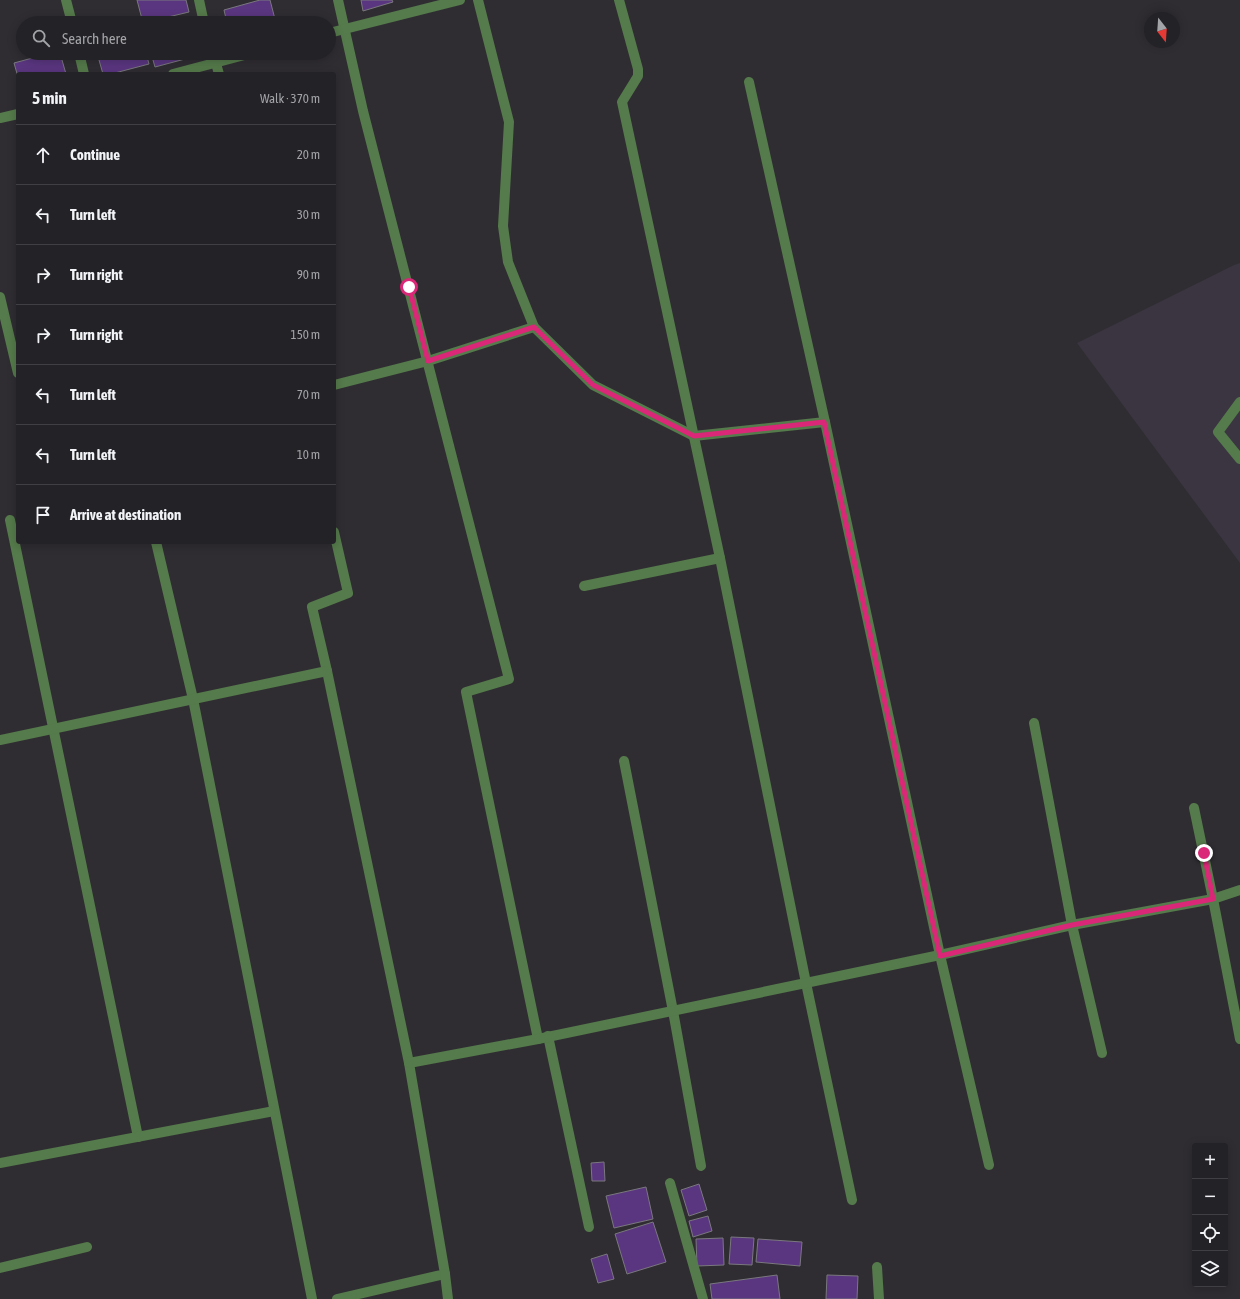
<!DOCTYPE html>
<html lang="en">
<head>
<meta charset="utf-8">
<style>
  :root { --surface:#232226; --page:#2f2f32; --text:#f1f3f6; --muted:#a3a4a7; --line:#403f43 }
  body { margin:0; font-family:"Asap Condensed",sans-serif; background:var(--page); color:var(--text) }
  .controls { position:absolute; right:12px; bottom:12px; display:grid; overflow:hidden; border-radius:4px; box-shadow:0 2px 10px #0003 }
  .controls button { width:36px; height:36px; display:grid; place-items:center; padding:0; border:0; border-bottom:1px solid var(--line); background:var(--surface); color:var(--text); font:20px sans-serif }
  .compass { position:absolute; left:1144px; top:12px; width:36px; height:36px; border-radius:50%; background:var(--surface); box-shadow:0 2px 10px #0003; rotate:163deg }
  .stop { position:absolute; width:12px; height:12px; margin:-9px; border:3px solid #db2777; border-radius:50%; background:#fff }
  .stop.end { background:#db2777; border-color:#fff; box-shadow:0 1px 4px #0008 }
  .list { margin:0; padding:0; list-style:none }
  h2 { display:flex; justify-content:space-between; align-items:center; height:52px; margin:0; padding:0 16px; font-size:17px }
  h2 small { font-size:13px; font-weight:400; color:var(--muted) }
  .list li { display:grid; grid-template-columns:26px 1fr auto; gap:12px; align-items:center; box-sizing:border-box; height:60px; padding:0 16px; border-top:1px solid var(--line) }
  .list b { display:block; font-size:15px; white-space:nowrap }
  .list em { font-size:13px; font-style:normal; color:var(--muted) }
  .icon { flex:none; width:22px; height:22px; fill:none; stroke:currentColor; stroke-width:2; stroke-linecap:round; stroke-linejoin:round }
  .map { position:relative; flex:none; width:1240px; height:1299px; overflow:hidden }
  .search { position:absolute; background:var(--surface); box-shadow:0 2px 10px #0003; left:16px; top:16px; width:320px; height:44px; display:flex; align-items:center; gap:10px; box-sizing:border-box; padding:0 14px; border-radius:22px; color:var(--muted); font-size:15px }
  .panel { position:absolute; background:var(--surface); box-shadow:0 2px 10px #0003; left:16px; top:72px; width:320px; height:472px; border-radius:4px }
  .map>svg:first-child { display:block }
  .built { fill:#3a3540 }
  .building { fill:#5a3680; stroke:#7a787e }
  .lines { fill:none; stroke-linecap:round; stroke-linejoin:round }
  .minor { stroke:#557a4b; stroke-width:10 }
  .route { stroke:#db2777; stroke-width:5 }
</style>
</head>
<body>
<div class="map">
<svg width="1240" height="1299" viewBox="0 0 1240 1299">
  <rect width="100%" height="100%" fill="#2f2d32"/>
  <path class="built" d="M 1240,263 L 1240,563 L 1077,343 L 1234,265 Z"/>
  <g class="building">
    <path d="M 137,0 L 186,0 L 189,12 L 143,23 Z"/>
    <path d="M 260,0 L 270,0 L 276,23 L 227,23 L 224,10 Z"/>
    <path d="M 361,0 L 392,0 L 393,2 L 363,11 Z"/>
    <path d="M 51,53 L 60,53 L 66,74 L 18,74 L 18,77 L 14,63 Z"/>
    <path d="M 97,53 L 146,53 L 149,64 L 111,74 L 103,74 Z"/>
    <path d="M 151,53 L 200,53 L 200,55 L 155,67 Z"/>
    <path d="M 604,1162 L 605,1181 L 592,1181 L 591,1163 Z"/>
    <path d="M 699,1184 L 707,1210 L 689,1216 L 681,1190 Z"/>
    <path d="M 646,1187 L 653,1219 L 614,1228 L 606,1196 Z"/>
    <path d="M 708,1216 L 712,1231 L 693,1237 L 689,1221 Z"/>
    <path d="M 653,1222 L 666,1262 L 627,1274 L 615,1234 Z"/>
    <path d="M 731,1237 L 754,1238 L 752,1265 L 729,1264 Z"/>
    <path d="M 723,1238 L 724,1265 L 697,1266 L 696,1239 Z"/>
    <path d="M 758,1239 L 802,1242 L 800,1266 L 756,1262 Z"/>
    <path d="M 607,1254 L 614,1279 L 598,1283 L 591,1259 Z"/>
    <path d="M 777,1275 L 780,1299 L 712,1299 L 710,1284 Z"/>
    <path d="M 827,1275 L 858,1276 L 857,1299 L 826,1299 Z"/>
  </g>
  <g class="lines">
    <g class="minor">
      <path d="M 66,0 L 72,23"/>
      <path d="M 199,0 L 204,23"/>
      <path d="M 338,0 L 363,111 L 509,679 L 466,692 L 538,1039"/>
      <path d="M 478,0 L 509,122 L 503,226 L 508,262 L 534,327 L 593,385 L 694,436 L 825,422"/>
      <path d="M 619,0 L 638,69 L 638,76 L 622,102 L 720,558 L 806,983 L 852,1200"/>
      <path d="M 329,33 L 460,0"/>
      <path d="M 79,53 L 84,74"/>
      <path d="M 213,53 L 219,74"/>
      <path d="M 173,74 L 252,53"/>
      <path d="M 749,82 L 825,422 L 940,955 L 989,1165"/>
      <path d="M 0,118 L 18,114"/>
      <path d="M 0,297 L 18,373"/>
      <path d="M 334,385 L 428,361 L 534,327"/>
      <path d="M 1240,402 L 1218,432 L 1240,459"/>
      <path d="M 10,520 L 138,1137"/>
      <path d="M 334,532 L 348,593 L 312,607 L 327,671 L 409,1063 L 445,1274 L 337,1299"/>
      <path d="M 156,542 L 193,699 L 312,1299"/>
      <path d="M 584,586 L 720,558"/>
      <path d="M 1034,723 L 1072,925 L 1102,1053"/>
      <path d="M 0,740 L 327,671"/>
      <path d="M 624,761 L 673,1011 L 701,1166"/>
      <path d="M 1194,808 L 1213,899 L 1240,1039"/>
      <path d="M 548,1036 L 589,1227"/>
      <path d="M 409,1063 L 538,1039 L 940,955 L 1072,925 L 1213,899 L 1240,890"/>
      <path d="M 0,1163 L 274,1111"/>
      <path d="M 670,1183 L 703,1299"/>
      <path d="M 877,1267 L 879,1299"/>
      <path d="M 0,1268 L 87,1247"/>
      <path d="M 445,1274 L 448,1299"/>
    </g>
  </g>
  <g class="lines">
    <path class="route" d="M 409,287 L 428,361 L 534,327 L 593,385 L 694,436 L 824,422 L 940,956 L 1072,925 L 1213,899 L 1204,853"/>
  </g>
</svg>
<div class="controls">
<button>+</button>
<button>−</button>
<button><svg class="icon" aria-label="locate" viewBox="0 0 24 24"><circle cx="12" cy="12" r="6"/><path d="M12 2v4M12 18v4M2 12h4M18 12h4"/></svg></button>
<button><svg class="icon" aria-label="layers" viewBox="0 0 24 24"><path d="M12 4l9 5-9 5-9-5zM3 14l9 5 9-5"/></svg></button>
</div>
<svg class="compass" viewBox="-18 -18 36 36"><path d="M0-13l5 13h-10z" fill="#e53935"/><path d="M0 13l5-13h-10z" fill="#a3a4a7"/></svg>
<div class="stop" style="left:409px;top:287px"></div>
<div class="stop end" style="left:1204px;top:853px"></div>
<div class="search"><svg class="icon" aria-label="search" viewBox="0 0 24 24"><circle cx="10" cy="10" r="6"/><path d="M15 15l6 6"/></svg>Search here</div>
<section class="panel">
<h2>5 min<small>Walk · 370 m</small></h2>
<ul class="list">
<li><svg class="icon" aria-label="ahead" viewBox="0 0 24 24"><path d="M12 20V5M6 11l6-6 6 6"/></svg><div><b>Continue</b></div><em>20 m</em></li>
<li><svg class="icon" aria-label="left" viewBox="0 0 24 24"><path d="M17 20v-9H6M10 6l-5 5 5 5"/></svg><div><b>Turn left</b></div><em>30 m</em></li>
<li><svg class="icon" aria-label="right" viewBox="0 0 24 24"><path d="M7 20v-9h11M14 6l5 5-5 5"/></svg><div><b>Turn right</b></div><em>90 m</em></li>
<li><svg class="icon" aria-label="right" viewBox="0 0 24 24"><path d="M7 20v-9h11M14 6l5 5-5 5"/></svg><div><b>Turn right</b></div><em>150 m</em></li>
<li><svg class="icon" aria-label="left" viewBox="0 0 24 24"><path d="M17 20v-9H6M10 6l-5 5 5 5"/></svg><div><b>Turn left</b></div><em>70 m</em></li>
<li><svg class="icon" aria-label="left" viewBox="0 0 24 24"><path d="M17 20v-9H6M10 6l-5 5 5 5"/></svg><div><b>Turn left</b></div><em>10 m</em></li>
<li><svg class="icon" aria-label="arrive" viewBox="0 0 24 24"><path d="M6 21V4h12l-3 4 3 4H6"/></svg><div><b>Arrive at destination</b></div></li>
</ul>
</section>
</div>
</body>
</html>
